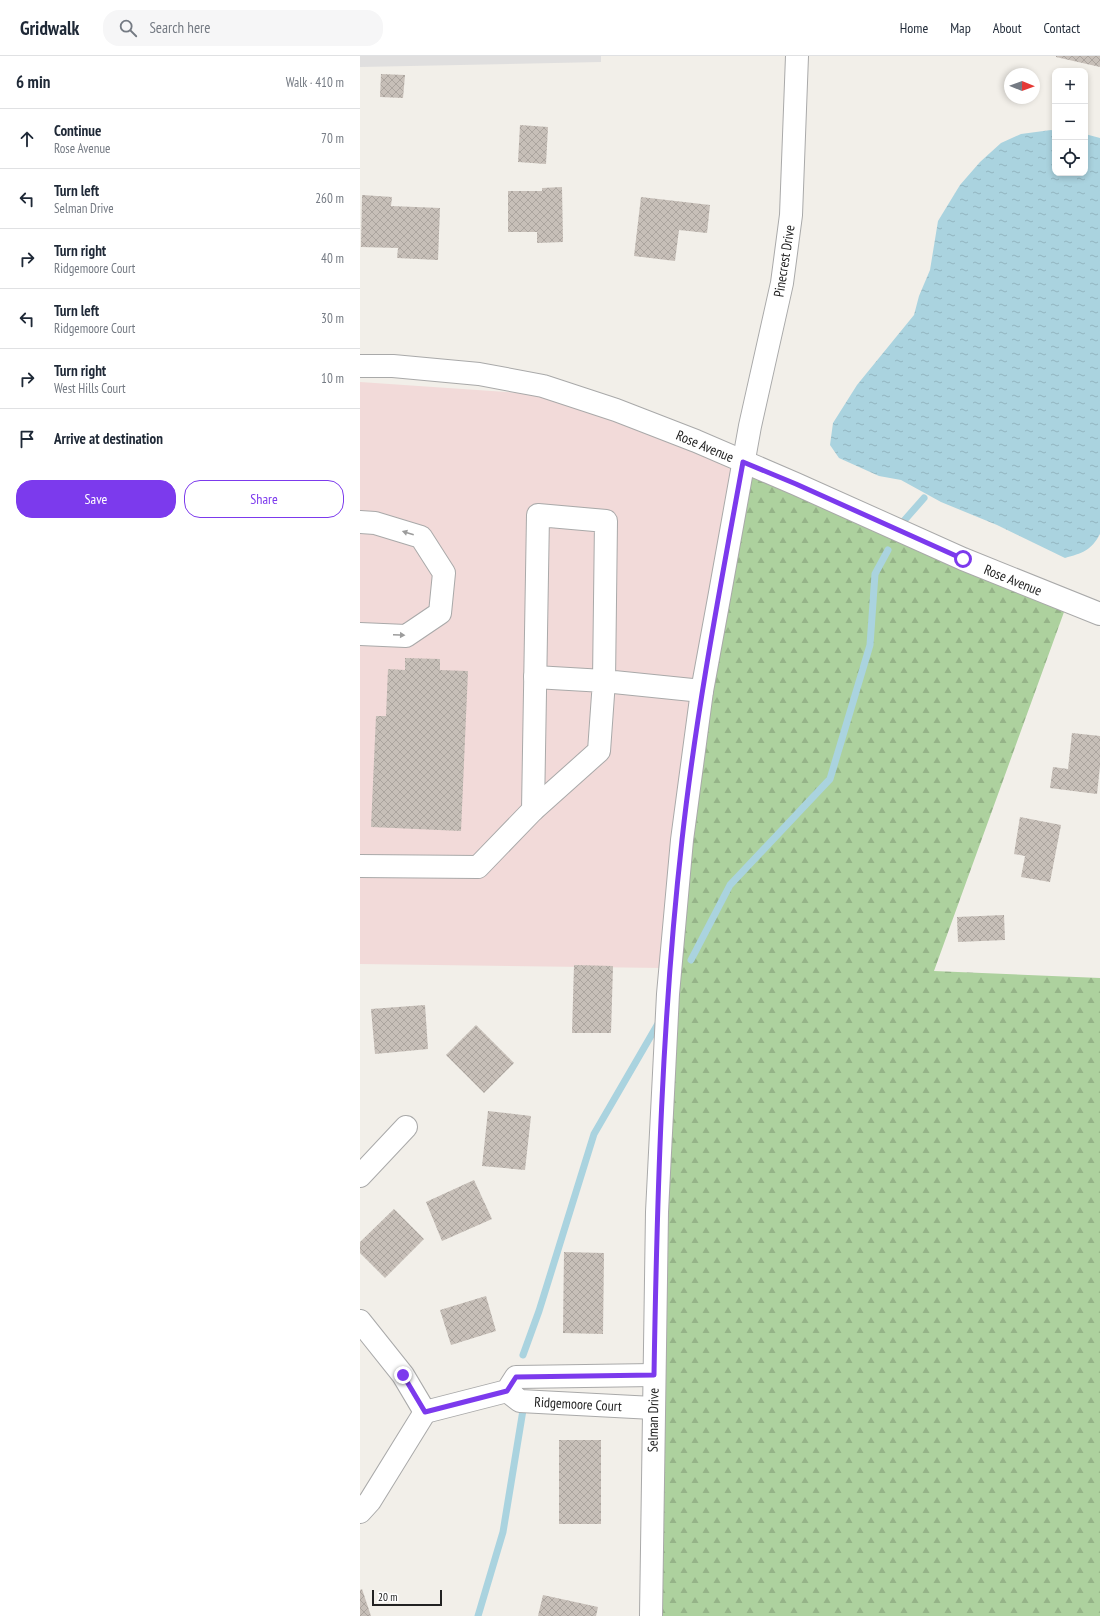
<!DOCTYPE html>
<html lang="en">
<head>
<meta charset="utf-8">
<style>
  :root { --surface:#fff; --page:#f6f6f7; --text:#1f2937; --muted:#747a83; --line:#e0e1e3; --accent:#7c3aed }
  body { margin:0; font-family:"PT Sans Narrow",sans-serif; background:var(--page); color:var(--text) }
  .controls { position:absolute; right:12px; top:12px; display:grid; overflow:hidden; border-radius:8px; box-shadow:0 2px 6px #0003 }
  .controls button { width:36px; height:36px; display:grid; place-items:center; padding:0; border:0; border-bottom:1px solid var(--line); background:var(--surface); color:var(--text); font:20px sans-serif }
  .compass { position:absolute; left:644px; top:12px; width:36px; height:36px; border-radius:50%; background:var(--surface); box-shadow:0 2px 6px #0003; rotate:91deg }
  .scale { position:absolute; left:12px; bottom:10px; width:70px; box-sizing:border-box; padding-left:4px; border:2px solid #222; border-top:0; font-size:11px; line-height:14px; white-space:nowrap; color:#222; -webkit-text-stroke:3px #fff; paint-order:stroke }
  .stop { position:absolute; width:12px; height:12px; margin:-9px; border:3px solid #7c3aed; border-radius:50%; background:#fff }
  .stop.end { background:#7c3aed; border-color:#fff; box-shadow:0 1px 4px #0008 }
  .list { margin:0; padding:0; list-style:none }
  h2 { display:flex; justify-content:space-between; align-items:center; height:52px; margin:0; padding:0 16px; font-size:17px }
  h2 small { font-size:13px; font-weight:400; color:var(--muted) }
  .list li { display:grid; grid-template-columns:26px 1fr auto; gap:12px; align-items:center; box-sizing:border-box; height:60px; padding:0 16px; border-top:1px solid var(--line) }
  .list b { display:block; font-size:15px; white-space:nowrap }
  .list p { margin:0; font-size:13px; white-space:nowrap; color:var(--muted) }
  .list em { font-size:13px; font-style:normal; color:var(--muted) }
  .actions { display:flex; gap:8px; padding:12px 16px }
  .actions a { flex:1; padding:9px 0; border:1px solid var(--accent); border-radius:16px; text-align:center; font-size:14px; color:var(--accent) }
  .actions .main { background:var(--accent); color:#fff }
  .icon { flex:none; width:22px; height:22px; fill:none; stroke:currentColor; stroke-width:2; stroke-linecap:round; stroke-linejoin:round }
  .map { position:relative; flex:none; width:740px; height:1560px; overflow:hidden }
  header { display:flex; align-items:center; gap:24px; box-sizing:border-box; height:56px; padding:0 20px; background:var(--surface); border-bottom:1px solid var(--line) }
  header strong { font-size:19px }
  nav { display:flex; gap:22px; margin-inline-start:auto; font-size:14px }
  .search { width:280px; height:36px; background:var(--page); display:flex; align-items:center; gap:10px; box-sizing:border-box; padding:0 14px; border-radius:16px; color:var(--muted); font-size:15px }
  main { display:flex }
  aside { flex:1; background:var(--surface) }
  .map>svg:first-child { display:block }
  .residential { fill:#e0dfdf }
  .commercial { fill:#f2dad9 }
  .forest { fill:url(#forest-firs) }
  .water { fill:url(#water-ripples) }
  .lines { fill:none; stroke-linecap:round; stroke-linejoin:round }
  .stream { stroke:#aad3df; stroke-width:7 }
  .building { fill:url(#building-cross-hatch) }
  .minor-casing { stroke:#a9a9a9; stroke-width:24 }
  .minor { stroke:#fff; stroke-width:22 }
  .oneway { fill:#9c9c9c }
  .route { stroke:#7c3aed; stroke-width:5 }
  .labels { text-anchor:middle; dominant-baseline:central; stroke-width:4; stroke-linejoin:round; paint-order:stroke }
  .street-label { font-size:14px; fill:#222; stroke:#fff }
</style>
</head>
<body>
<header>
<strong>Gridwalk</strong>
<div class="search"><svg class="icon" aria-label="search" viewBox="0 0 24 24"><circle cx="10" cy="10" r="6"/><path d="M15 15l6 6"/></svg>Search here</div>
<nav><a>Home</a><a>Map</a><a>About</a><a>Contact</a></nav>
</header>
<main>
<aside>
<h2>6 min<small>Walk · 410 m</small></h2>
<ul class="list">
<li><svg class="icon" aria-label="ahead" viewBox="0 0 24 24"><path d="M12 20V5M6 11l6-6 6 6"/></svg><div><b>Continue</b><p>Rose Avenue</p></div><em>70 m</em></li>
<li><svg class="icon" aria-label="left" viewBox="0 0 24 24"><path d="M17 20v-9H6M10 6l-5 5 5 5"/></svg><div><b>Turn left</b><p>Selman Drive</p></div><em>260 m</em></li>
<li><svg class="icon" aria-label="right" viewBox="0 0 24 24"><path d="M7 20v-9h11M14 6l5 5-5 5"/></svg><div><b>Turn right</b><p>Ridgemoore Court</p></div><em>40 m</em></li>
<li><svg class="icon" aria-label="left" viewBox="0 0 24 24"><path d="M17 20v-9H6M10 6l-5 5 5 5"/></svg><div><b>Turn left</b><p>Ridgemoore Court</p></div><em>30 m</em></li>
<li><svg class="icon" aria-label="right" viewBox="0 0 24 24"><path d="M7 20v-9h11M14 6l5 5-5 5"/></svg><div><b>Turn right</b><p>West Hills Court</p></div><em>10 m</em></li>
<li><svg class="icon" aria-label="arrive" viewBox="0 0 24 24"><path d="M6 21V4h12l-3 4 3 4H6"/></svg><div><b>Arrive at destination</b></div></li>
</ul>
<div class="actions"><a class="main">Save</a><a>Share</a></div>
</aside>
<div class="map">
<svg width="740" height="1560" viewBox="0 0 740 1560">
  <defs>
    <pattern id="forest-firs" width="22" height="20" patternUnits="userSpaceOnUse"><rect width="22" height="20" fill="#add19e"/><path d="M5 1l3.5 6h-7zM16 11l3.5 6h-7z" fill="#95b388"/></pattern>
    <pattern id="water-ripples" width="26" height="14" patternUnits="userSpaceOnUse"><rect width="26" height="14" fill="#aad3df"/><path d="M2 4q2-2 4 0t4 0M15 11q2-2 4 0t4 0" fill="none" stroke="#92b5bf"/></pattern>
    <pattern id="building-cross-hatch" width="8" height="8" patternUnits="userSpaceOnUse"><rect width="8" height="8" fill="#c7bfb8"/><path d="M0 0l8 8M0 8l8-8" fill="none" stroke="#aba49e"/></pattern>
  </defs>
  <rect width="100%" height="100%" fill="#f2efe9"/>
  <path class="residential" d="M 0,0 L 241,0 L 241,6 L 0,11 Z"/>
  <path class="commercial" d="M 0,326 L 188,339 L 403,403 L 303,912 L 0,908 Z"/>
  <path class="forest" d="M 383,406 L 708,545 L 574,915 L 740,922 L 740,1560 L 291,1560 L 308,938 Z"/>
  <path class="water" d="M 691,74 L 695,75 L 695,117 L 725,117 L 725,78 L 740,82 L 740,478 C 731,495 722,497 705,502 L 637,469 L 581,446 L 541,424 L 519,420 L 479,402 L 470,389 L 473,367 L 497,329 L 554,259 L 559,240 L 570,214 L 578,165 L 600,129 L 620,106 L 641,87 L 661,78 Z"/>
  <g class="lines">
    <g class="stream">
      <path d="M 542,467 L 564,442"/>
      <path d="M 331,904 L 370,829 L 470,723 L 510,589 L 515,518 L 528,494"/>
      <path d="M 163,1299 L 179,1255 L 234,1078 L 299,966"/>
      <path d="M 118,1560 L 143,1476 L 163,1354"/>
    </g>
  </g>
  <g class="building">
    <path d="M 696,0 L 740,0 L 740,11 L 696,1 Z"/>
    <path d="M 21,18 L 45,19 L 43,42 L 20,41 Z"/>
    <path d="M 160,69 L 188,71 L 186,108 L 158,106 Z"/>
    <path d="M 202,131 L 203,186 L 177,187 L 177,176 L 148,176 L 148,135 L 182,135 L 182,132 Z"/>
    <path d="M 2,139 L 32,141 L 31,150 L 80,152 L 78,204 L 37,202 L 38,192 L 1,191 Z"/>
    <path d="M 281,141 L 350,149 L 347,177 L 319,174 L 315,205 L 274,200 Z"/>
    <path d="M 45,602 L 80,603 L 80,614 L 108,615 L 101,775 L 11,771 L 16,660 L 26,660 L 28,613 L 45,614 Z"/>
    <path d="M 712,677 L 740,680 L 740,710 L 737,738 L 690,732 L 693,711 L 708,713 Z"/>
    <path d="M 660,761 L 701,769 L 690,826 L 661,821 L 665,800 L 654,798 Z"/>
    <path d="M 644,859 L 645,884 L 598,886 L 597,861 Z"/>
    <path d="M 214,909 L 253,910 L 251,977 L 212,977 Z"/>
    <path d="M 65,949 L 68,993 L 15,998 L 11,953 Z"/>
    <path d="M 116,969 L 154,1007 L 124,1037 L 86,999 Z"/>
    <path d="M 128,1055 L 171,1060 L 165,1114 L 122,1110 Z"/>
    <path d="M 114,1124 L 132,1163 L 82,1185 L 66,1146 Z"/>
    <path d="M 34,1153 L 64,1183 L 25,1222 L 0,1197 L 0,1186 Z"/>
    <path d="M 204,1196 L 244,1197 L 243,1278 L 203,1277 Z"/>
    <path d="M 126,1240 L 136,1275 L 91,1289 L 80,1254 Z"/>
    <rect x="199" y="1384" width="42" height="84"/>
    <path d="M 2,1533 L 11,1560 L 0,1560 L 0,1534 Z"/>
    <path d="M 183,1539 L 238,1551 L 236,1560 L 178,1560 Z"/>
  </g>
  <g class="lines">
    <defs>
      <g id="minor">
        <path d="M 0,310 L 33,310 L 119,318 L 183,330 L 256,354 L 336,385 L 436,428 L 603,503 L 740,558"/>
        <path d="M 0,466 L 15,467 L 61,481 L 84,517 L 80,557 L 46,580 L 0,578"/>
        <path d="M 173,754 L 239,695 L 244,625 L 175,621"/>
        <path d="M 0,810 L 118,811 L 173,754 L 178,459 L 246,465 L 244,625 L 342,635"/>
        <path d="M 0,1120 L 46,1071"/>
        <path d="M 0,1265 L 43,1319 L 65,1356"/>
        <path d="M 147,1335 L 160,1345 L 293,1352"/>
        <path d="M 65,1356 L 147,1335 L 156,1321 L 294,1319"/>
        <path d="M 0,1456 L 10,1445 L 65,1356"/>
        <path d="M 291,1560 L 297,1156 L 308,938 L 322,784 L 342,635 L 360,537 L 390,370 L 422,227 L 431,159 L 437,0"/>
      </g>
    </defs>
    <use href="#minor" class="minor-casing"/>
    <use href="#minor" class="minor"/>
  </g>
  <defs><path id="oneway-solid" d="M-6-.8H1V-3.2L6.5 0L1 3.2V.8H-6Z"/></defs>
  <g class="oneway">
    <use href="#oneway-solid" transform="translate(48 477) rotate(-163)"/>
    <use href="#oneway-solid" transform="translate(39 579) rotate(2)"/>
  </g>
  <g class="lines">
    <path class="route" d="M 43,1319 L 65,1356 L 147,1335 L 156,1321 L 294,1319 C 297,1140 302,962 322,784 C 336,657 360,532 383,406 L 436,428 L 603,503"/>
  </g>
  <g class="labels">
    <g class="street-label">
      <text transform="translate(424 205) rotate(-81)">Pinecrest Drive</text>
      <text transform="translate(345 390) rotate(23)">Rose Avenue</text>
      <text transform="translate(653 524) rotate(22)">Rose Avenue</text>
      <text transform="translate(218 1348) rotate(3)">Ridgemoore Court</text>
      <text transform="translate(293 1364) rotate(-89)">Selman Drive</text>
    </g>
  </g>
</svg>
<div class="controls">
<button>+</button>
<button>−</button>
<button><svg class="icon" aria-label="locate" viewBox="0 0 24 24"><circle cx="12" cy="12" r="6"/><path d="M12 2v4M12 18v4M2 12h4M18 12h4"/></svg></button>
</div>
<svg class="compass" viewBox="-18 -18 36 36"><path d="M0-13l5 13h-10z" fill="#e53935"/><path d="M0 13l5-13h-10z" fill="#747a83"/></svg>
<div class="scale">20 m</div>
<div class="stop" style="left:603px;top:503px"></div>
<div class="stop end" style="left:43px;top:1319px"></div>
</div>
</main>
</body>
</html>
